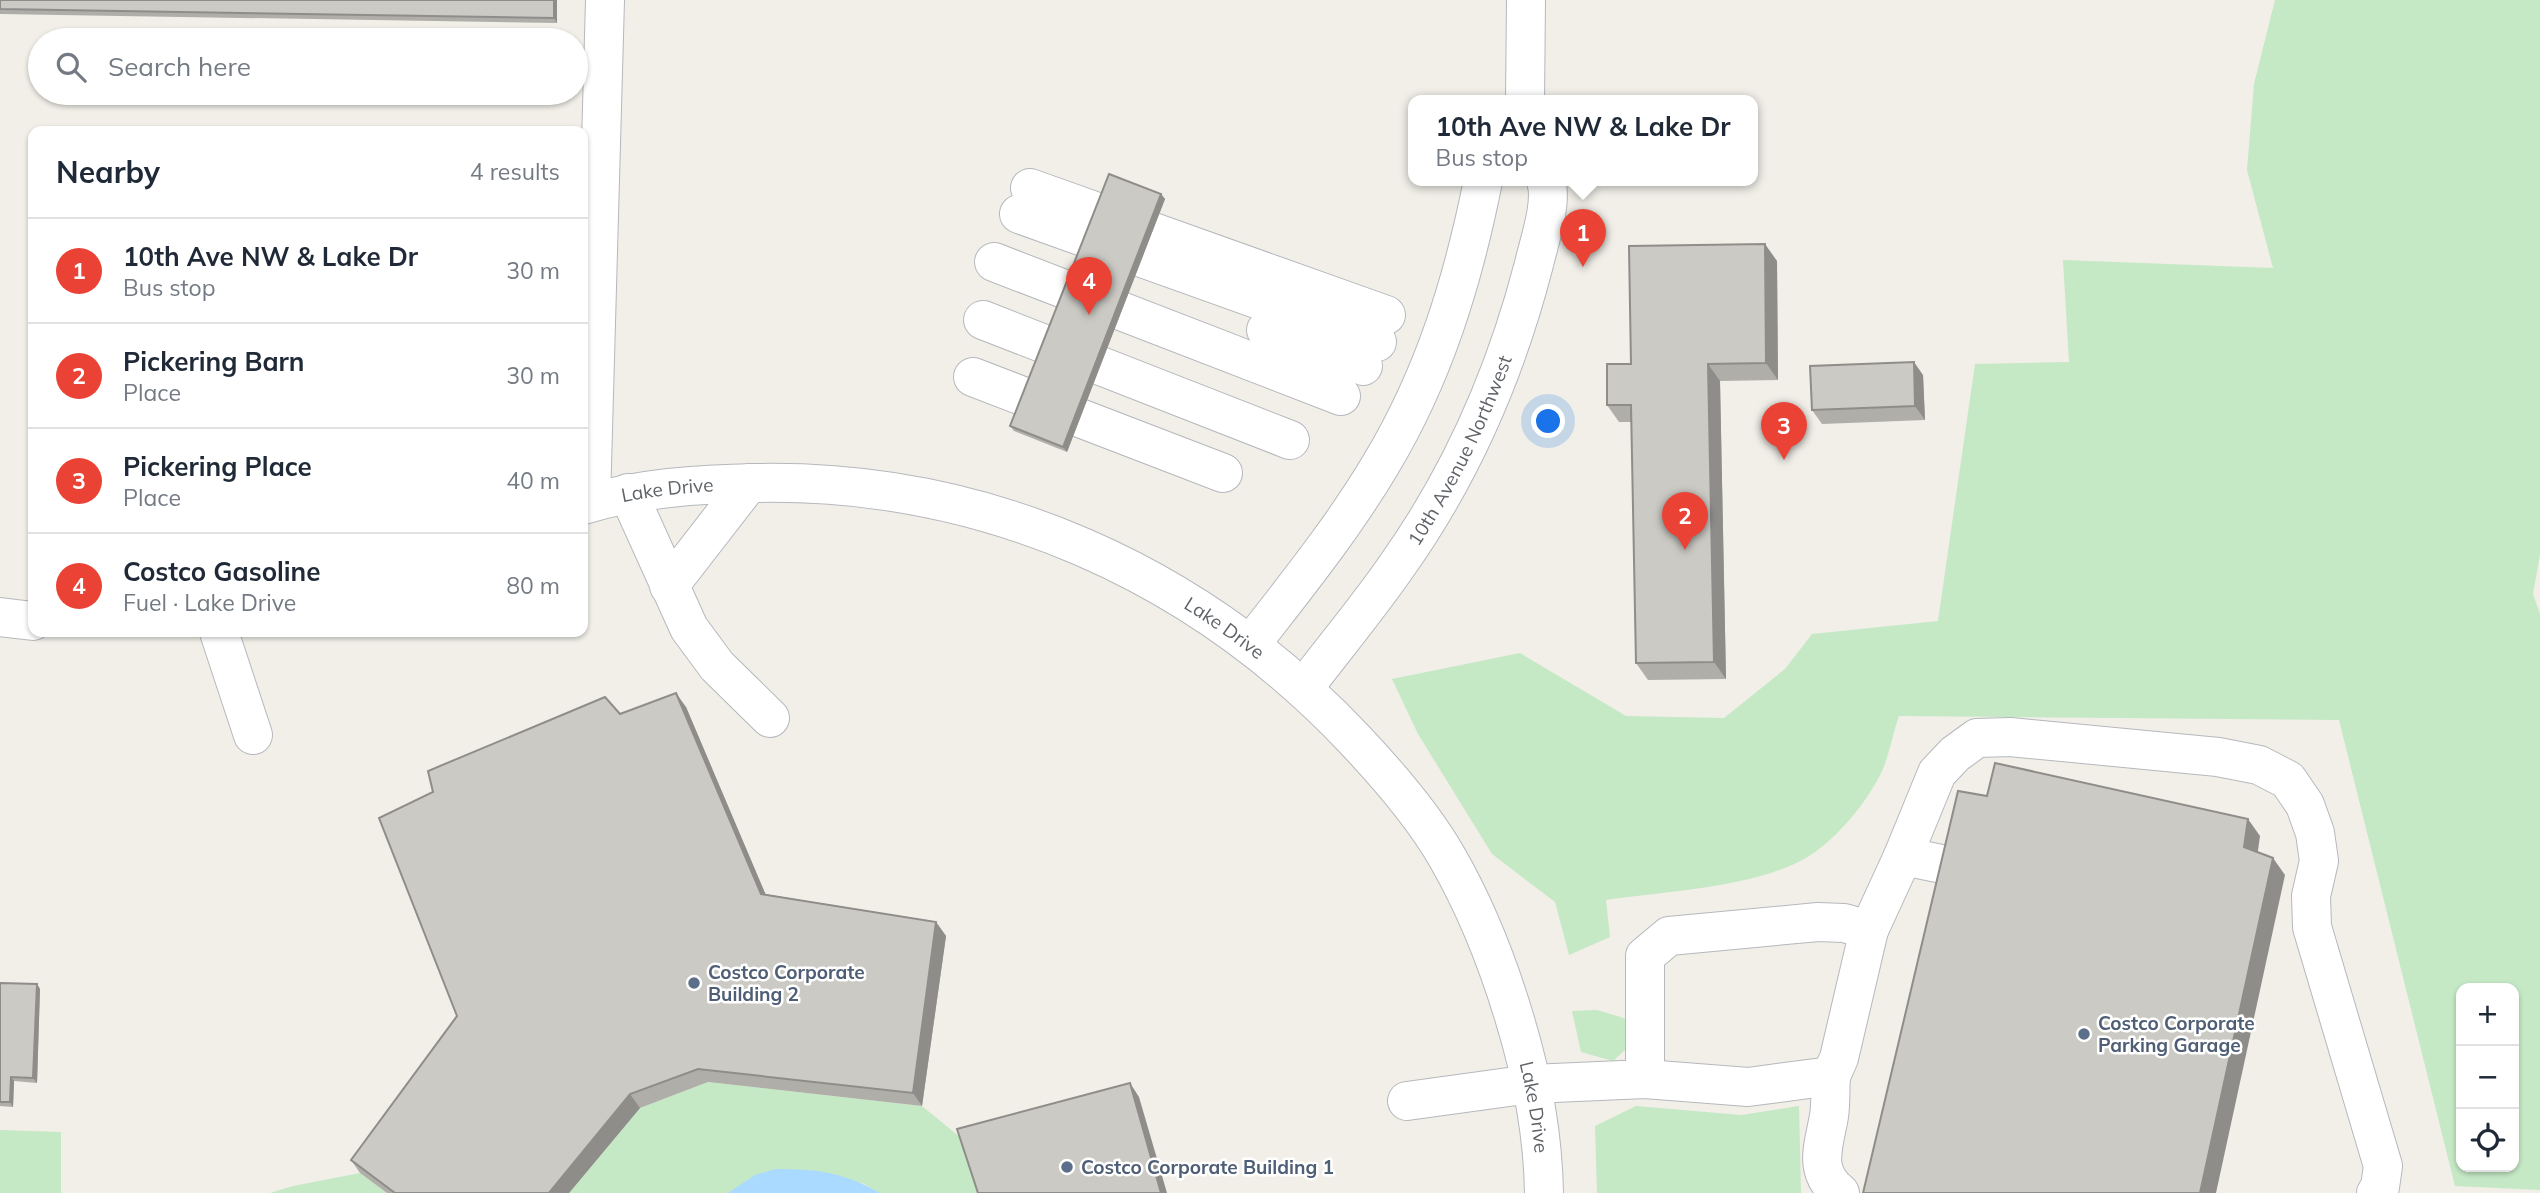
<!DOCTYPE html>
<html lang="en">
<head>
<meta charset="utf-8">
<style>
  :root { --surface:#fff; --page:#f2f2f3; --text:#1f2937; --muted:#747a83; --line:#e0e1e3; --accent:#ea4335 }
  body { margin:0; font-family:Mulish,sans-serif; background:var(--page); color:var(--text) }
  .controls { position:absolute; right:21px; bottom:21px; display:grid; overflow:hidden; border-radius:14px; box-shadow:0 2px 5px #0004 }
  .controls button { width:63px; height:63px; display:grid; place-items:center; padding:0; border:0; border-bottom:2px solid var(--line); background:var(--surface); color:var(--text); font:35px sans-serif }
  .you { position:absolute; left:1549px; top:422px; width:24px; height:24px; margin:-18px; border:5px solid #fff; border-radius:50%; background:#1a73e8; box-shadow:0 0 0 10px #1a73e833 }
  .badge { display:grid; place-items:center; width:46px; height:46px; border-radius:50%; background:var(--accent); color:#fff; font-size:23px; font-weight:700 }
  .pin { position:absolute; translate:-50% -58px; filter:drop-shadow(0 2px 4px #0008) }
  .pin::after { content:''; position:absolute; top:37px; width:24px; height:21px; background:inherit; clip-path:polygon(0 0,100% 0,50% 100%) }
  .popup { position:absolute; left:1408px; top:95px; width:350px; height:91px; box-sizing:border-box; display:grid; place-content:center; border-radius:14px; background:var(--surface); filter:drop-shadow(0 2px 5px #0005); font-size:23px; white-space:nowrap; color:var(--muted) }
  .popup b { font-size:26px; color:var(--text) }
  .popup::after { content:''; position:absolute; left:50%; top:100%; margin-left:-14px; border:14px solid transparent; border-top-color:var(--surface) }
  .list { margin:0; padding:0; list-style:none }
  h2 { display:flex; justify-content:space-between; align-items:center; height:91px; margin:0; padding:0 28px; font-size:30px }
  h2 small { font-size:23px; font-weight:400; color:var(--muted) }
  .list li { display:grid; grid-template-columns:46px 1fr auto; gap:21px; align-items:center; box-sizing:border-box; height:105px; padding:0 28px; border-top:2px solid var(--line) }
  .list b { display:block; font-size:26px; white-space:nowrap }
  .list p { margin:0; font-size:23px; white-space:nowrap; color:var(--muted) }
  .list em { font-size:23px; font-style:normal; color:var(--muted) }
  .icon { flex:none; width:38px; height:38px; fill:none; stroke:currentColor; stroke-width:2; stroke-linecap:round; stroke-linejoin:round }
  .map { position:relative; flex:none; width:2540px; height:1193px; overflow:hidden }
  .search { position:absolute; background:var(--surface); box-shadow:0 2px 5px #0004; left:28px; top:28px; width:560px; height:77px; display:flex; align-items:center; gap:18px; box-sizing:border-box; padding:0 24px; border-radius:38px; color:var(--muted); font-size:26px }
  .panel { position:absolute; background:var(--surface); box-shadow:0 2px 5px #0004; left:28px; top:126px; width:560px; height:511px; border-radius:14px }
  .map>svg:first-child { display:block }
  .green { fill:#c5e8c5; fill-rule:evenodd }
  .water { fill:#aadaff }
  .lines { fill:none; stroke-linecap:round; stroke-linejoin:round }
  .minor-casing { stroke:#b5b8bc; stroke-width:40 }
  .minor { stroke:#fff; stroke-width:38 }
  .wall { fill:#afaea9 }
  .shaded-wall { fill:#8f8d8a }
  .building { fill:#cccac5; stroke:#8f8d8a; stroke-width:2 }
  .service-dot { fill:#5c6f8a; stroke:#fff; stroke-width:2.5 }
  .labels { text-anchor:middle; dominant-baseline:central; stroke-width:5; stroke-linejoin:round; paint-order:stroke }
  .street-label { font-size:19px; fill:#5f6368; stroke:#fff }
  .service-label { font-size:19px; font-weight:bold; fill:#4e5e75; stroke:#fff; text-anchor:start }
</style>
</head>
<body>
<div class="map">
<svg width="2540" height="1193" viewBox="0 0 2540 1193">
  <rect width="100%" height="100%" fill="#f1efe8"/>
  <g class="green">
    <path d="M 2275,0 L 2540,0 L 2540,554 L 2533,594 L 2540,614 L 2540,1190 L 2455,1186 L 2339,720 L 1899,716 C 1892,735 1889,759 1879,777 C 1864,806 1833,843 1804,859 C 1751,888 1666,891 1606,900 L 1610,937 L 1569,955 L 1555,902 L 1492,854 L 1418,734 L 1392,679 L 1520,653 L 1626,716 L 1724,718 L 1785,669 L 1812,634 L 1938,621 L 1975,364 L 2069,362 L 2063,260 L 2273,268 L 2247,170 L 2254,84 ZM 2461,988 L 2514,988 L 2514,1167 L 2461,1167 Z"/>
    <path d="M 1597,1010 L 1627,1019 L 1626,1049 L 1613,1061 L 1581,1052 L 1572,1011 Z"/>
    <path d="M 708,1082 L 922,1106 L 966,1142 L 983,1193 L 880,1193 L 862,1183 L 775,1169 L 728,1193 L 569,1193 L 640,1108 Z"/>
    <path d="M 1636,1106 L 1741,1115 L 1799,1106 L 1801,1193 L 1597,1193 L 1595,1126 Z"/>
    <path d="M 0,1130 L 61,1132 L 61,1193 L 0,1193 Z"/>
    <path d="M 360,1173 L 387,1193 L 270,1193 L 293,1186 Z"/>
  </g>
  <path class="water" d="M 775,1169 C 816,1169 844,1172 880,1193 L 728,1193 L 755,1175 Z"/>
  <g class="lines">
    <defs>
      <g id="minor">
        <path d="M 1525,101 L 1526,0"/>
        <path d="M 1030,188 L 1386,315"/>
        <path d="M 1019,214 L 1377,342"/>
        <path d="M 994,262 L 1341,396"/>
        <path d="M 983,320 L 1290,440"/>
        <path d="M 1266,330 L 1363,366"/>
        <path d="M 973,377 L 1223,473"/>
        <path d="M 628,493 L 689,628 L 717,666 L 770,718"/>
        <path d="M 591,502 L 605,0"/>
        <path id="s1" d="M 583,505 C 639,488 698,484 757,483 C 987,479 1198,573 1355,740 C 1389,776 1423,815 1447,857 C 1477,909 1498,963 1515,1020 C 1532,1076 1543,1134 1544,1193"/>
        <path d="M 669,586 L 749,483"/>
        <path d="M 0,617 L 33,621"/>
        <path d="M 219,632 L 253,735"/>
        <path d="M 1251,644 C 1296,586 1343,528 1381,464 C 1434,376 1463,281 1483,181"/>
        <path id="s2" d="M 1303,689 C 1334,648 1367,609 1396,567 C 1461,476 1506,372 1534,264 C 1539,242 1553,203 1546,181"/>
        <path d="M 1903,856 L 1956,867"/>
        <path d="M 1869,930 L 1903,856 L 1937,773 L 1955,754 L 1977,738 L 2010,737 L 2218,757 L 2259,765 L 2288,780 L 2305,805 L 2315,833 L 2319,861 L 2311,896 L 2312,927 L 2383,1166 L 2380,1187 L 2376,1193"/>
        <path d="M 1831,1076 C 1830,1089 1831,1103 1829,1116 C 1824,1146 1812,1171 1840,1193"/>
        <path d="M 1407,1101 L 1531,1084 L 1645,1079 L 1748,1087 L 1831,1076 L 1839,1058 L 1869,930 L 1844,923 L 1818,922 L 1669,936 L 1645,956 L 1645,1079"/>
      </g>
    </defs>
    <use href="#minor" class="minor-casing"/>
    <use href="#minor" class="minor"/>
  </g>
  <g class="wall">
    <path d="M 0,0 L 557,0 L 557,23 L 0,14 Z"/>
    <path d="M 1161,194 L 1165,199 L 1067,452 L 1014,431 L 1010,426 Z"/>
    <path d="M 1777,261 L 1778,380 L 1720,381 L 1726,679 L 1648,680 L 1636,663 L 1632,422 L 1619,422 L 1607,405 L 1631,364 Z"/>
    <path d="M 1923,375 L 1925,420 L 1822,424 L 1812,410 Z"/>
    <path d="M 686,707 L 765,894 L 936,922 L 946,936 L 922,1106 L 708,1082 L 640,1108 L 569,1193 L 387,1193 L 360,1173 L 351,1160 L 457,1016 L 620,714 Z"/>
    <path d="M 0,983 L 37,984 L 40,989 L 37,1083 L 14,1081 L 13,1107 L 0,1106 Z"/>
  </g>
  <g class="shaded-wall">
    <path d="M 554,0 L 557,0 L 557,23 L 554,18 Z"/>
    <path d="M 1161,194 L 1165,199 L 1067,452 L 1063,447 Z"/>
    <path d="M 1765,244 L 1777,261 L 1778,380 L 1766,363 Z"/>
    <path d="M 1914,362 L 1923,375 L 1925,420 L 1915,406 Z"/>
    <path d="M 1708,364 L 1720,381 L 1726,679 L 1714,662 Z"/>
    <path d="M 676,693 L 686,707 L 771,907 L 761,894 Z"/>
    <path d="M 2248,819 L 2260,836 L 2256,865 L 2244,847 Z"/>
    <path d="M 2273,858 L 2285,875 L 2216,1193 L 2200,1193 Z"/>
    <path d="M 936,922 L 946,936 L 922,1106 L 913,1093 Z"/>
    <path d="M 37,984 L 40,989 L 37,1083 L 33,1078 Z"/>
    <path d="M 11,1077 L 14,1081 L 13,1107 L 10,1102 Z"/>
    <path d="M 1130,1083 L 1139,1097 L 1167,1193 L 1161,1193 Z"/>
    <path d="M 630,1094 L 640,1108 L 569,1193 L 549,1193 Z"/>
  </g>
  <g class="building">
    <path d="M 0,0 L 554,0 L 554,18 L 0,9 Z"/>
    <path d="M 1109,174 L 1161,194 L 1063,447 L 1010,426 Z"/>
    <path d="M 1765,244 L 1766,363 L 1708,364 L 1714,662 L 1636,663 L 1631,405 L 1607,405 L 1607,364 L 1631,364 L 1629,246 Z"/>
    <path d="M 1914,362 L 1915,406 L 1812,410 L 1810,366 Z"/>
    <path d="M 676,693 L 761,894 L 936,922 L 913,1093 L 698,1069 L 630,1094 L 549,1193 L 395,1193 L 351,1160 L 457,1016 L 379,818 L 433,792 L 428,771 L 605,697 L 620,714 Z"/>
    <path d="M 1995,763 L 2248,819 L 2244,847 L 2273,858 L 2200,1193 L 1863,1193 L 1958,791 L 1987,796 Z"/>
    <path d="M 0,983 L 37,984 L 33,1078 L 11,1077 L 10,1102 L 0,1102 Z"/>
    <path d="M 1130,1083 L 1161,1193 L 978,1193 L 957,1129 Z"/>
  </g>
  <g class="service-dot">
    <circle cx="694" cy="983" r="7"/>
    <circle cx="2084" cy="1034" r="7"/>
    <circle cx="1067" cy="1167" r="7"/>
  </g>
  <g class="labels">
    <g class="street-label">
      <text stroke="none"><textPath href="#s2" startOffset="287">10th Avenue Northwest</textPath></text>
      <text stroke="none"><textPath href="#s1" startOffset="86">Lake Drive</textPath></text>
      <text stroke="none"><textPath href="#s1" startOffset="674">Lake Drive</textPath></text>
      <text stroke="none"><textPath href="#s1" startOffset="1262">Lake Drive</textPath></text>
    </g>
    <g class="service-label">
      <text x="708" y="972">Costco Corporate<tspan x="708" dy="22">Building 2</tspan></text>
      <text x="2098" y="1023">Costco Corporate<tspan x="2098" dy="22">Parking Garage</tspan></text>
      <text x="1081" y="1167">Costco Corporate Building 1</text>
    </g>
  </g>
</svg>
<div class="controls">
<button>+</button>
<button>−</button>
<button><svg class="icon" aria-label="locate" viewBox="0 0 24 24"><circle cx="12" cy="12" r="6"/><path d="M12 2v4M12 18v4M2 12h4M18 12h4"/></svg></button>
</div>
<div class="you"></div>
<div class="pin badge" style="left:1583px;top:267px">1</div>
<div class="popup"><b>10th Ave NW &amp; Lake Dr</b>Bus stop</div>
<div class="pin badge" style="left:1685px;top:550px">2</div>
<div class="pin badge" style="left:1784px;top:460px">3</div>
<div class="pin badge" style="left:1089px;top:315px">4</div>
<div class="search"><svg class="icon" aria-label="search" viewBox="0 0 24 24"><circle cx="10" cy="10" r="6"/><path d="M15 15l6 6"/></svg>Search here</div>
<section class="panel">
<h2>Nearby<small>4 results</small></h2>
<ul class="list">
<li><span class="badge">1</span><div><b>10th Ave NW &amp; Lake Dr</b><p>Bus stop</p></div><em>30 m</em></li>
<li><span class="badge">2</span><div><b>Pickering Barn</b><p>Place</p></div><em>30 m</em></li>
<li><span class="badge">3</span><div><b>Pickering Place</b><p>Place</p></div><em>40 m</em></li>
<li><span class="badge">4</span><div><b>Costco Gasoline</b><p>Fuel · Lake Drive</p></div><em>80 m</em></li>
</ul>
</section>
</div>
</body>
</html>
